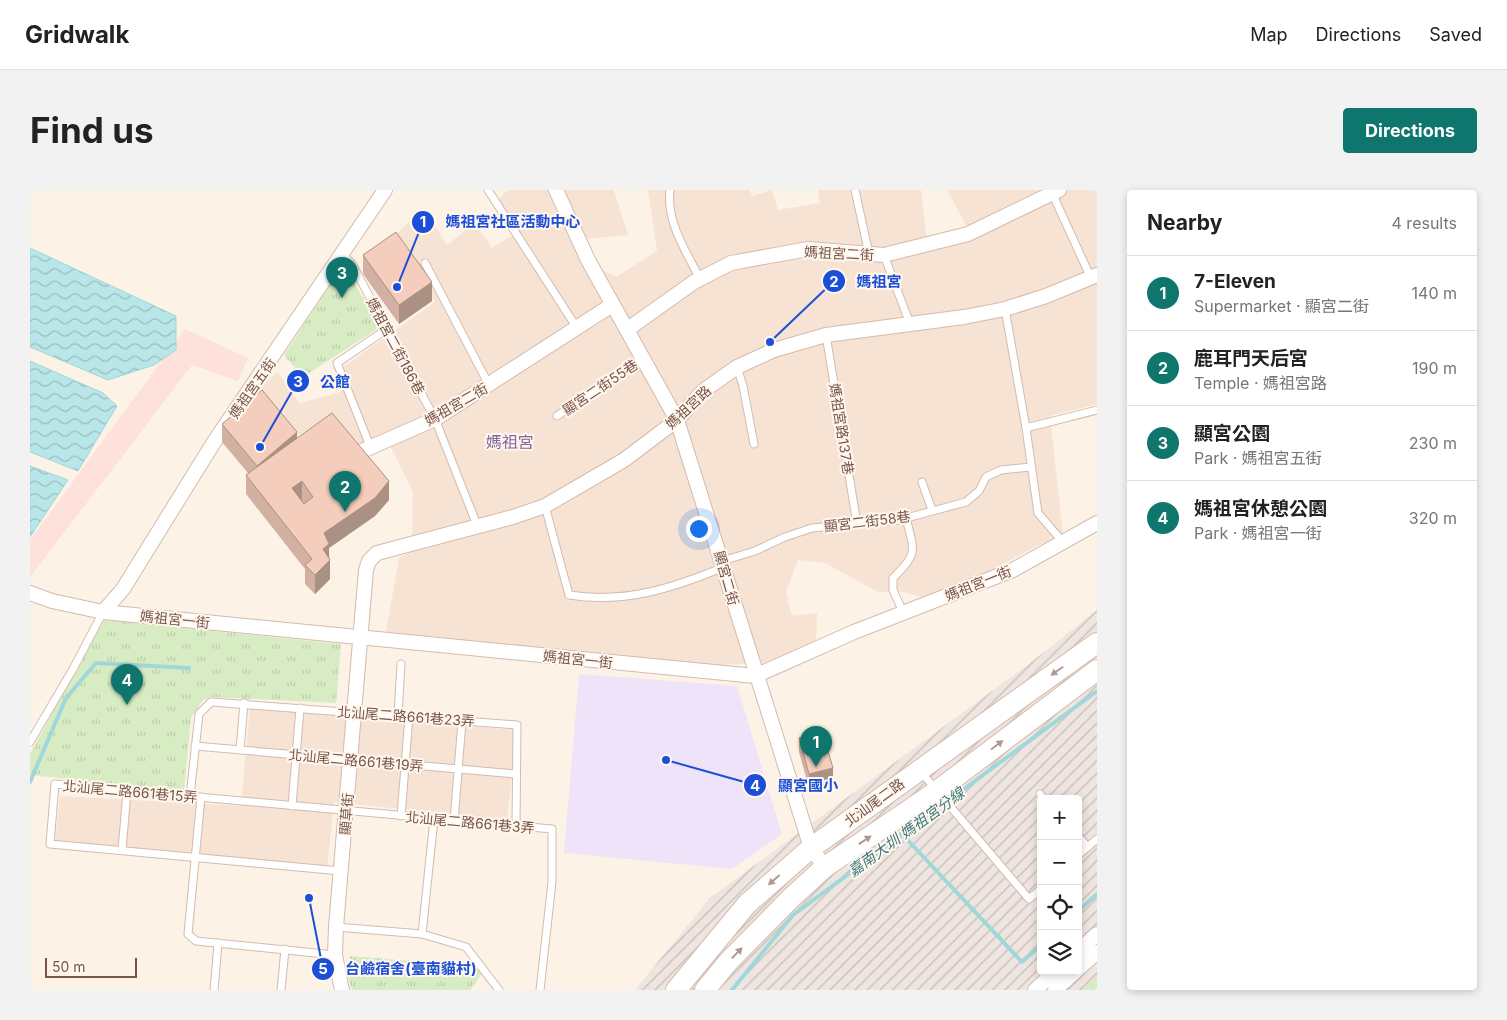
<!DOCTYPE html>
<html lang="en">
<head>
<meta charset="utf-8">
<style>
  :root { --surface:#fff; --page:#f2f2f2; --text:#222; --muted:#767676; --line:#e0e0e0; --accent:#0f766e }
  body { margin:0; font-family:Inter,"Noto Sans TC",sans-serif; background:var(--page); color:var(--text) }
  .controls { position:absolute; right:15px; bottom:15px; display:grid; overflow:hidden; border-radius:5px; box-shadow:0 2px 8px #0003 }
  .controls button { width:45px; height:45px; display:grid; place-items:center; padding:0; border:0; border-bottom:1px solid var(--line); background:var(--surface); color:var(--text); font:25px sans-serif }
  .scale { position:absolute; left:15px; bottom:12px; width:92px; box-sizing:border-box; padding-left:5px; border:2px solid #795549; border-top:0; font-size:14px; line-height:18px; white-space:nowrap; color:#795549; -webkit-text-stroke:4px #fff7ee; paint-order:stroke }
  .you { position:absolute; left:668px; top:338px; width:18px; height:18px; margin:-12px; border:4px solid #fff; border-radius:50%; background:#1a73e8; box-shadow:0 0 0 8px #1a73e833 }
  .badge { display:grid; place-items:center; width:32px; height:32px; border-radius:50%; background:var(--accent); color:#fff; font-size:16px; font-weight:700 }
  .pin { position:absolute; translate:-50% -41px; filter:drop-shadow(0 1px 2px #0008) }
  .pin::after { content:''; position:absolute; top:26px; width:18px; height:15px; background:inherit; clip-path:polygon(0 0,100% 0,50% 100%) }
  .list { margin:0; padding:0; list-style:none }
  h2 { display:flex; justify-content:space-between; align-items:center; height:65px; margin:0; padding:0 20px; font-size:21px }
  h2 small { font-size:16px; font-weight:400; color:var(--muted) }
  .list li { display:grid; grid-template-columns:32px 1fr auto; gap:15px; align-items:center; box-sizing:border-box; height:75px; padding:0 20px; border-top:1px solid var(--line) }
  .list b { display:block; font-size:19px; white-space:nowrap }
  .list p { margin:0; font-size:16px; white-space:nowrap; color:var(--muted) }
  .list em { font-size:16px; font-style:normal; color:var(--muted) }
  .icon { flex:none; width:28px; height:28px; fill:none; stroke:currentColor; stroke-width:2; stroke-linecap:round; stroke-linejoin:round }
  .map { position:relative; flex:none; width:1067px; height:800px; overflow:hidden; border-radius:5px }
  header { display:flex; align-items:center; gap:30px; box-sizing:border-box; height:70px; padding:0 25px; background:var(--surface); border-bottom:1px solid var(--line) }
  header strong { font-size:24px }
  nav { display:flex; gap:28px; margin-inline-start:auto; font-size:18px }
  .intro { display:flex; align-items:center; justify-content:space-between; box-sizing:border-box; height:120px; padding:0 30px }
  h1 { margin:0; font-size:35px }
  .button { padding:12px 22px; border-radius:5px; background:var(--accent); color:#fff; font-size:18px; font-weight:700 }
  main { display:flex; gap:30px; padding:0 30px }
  aside { flex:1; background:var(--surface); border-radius:5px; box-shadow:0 2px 8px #0003 }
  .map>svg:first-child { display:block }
  .residential { fill:#f6e3d4 }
  .commercial { fill:#fee1da }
  .industrial { fill:url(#industrial-furrows); fill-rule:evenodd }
  .education { fill:#efe3fa }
  .grass { fill:url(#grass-tufts) }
  .water { fill:url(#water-waves); stroke:#9fd7db }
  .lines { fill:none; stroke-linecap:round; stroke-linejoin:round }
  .stream { stroke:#9fd7db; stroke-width:4 }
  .lane-casing { stroke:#d3bbae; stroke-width:9 }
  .street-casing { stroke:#d3bbae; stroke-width:16 }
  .secondary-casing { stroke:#d6baab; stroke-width:22 }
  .lane { stroke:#fff; stroke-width:7 }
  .street { stroke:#fff; stroke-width:14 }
  .secondary { stroke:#fff; stroke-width:20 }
  .wall { fill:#d2b0a2 }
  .shaded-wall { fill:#ab9084 }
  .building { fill:#f4cdbc; stroke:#ab9084; fill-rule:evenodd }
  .oneway { fill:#af9992 }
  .labels { text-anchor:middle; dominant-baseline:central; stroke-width:4; stroke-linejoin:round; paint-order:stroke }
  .street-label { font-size:14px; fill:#795549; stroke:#fff7ee }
  .water-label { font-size:15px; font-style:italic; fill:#3c7a7e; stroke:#fff7ee }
  .quarter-label { font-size:16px; fill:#84659c; stroke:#fff7ee }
  .leader { fill:none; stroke:#1d4ed8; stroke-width:2 }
  .callout-dot { fill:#1d4ed8; stroke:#fff7ee; stroke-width:2 }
  .mark-label { font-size:15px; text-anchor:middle; font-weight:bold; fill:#fff }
  .callout-label { font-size:15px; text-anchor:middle; font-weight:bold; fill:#1d4ed8; stroke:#fff7ee; stroke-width:4; stroke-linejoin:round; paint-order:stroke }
</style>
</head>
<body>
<header>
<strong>Gridwalk</strong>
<nav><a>Map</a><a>Directions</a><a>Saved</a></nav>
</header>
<div class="intro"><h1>Find us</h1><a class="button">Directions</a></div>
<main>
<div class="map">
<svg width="1067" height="800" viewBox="0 0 1067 800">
  <defs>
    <pattern id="industrial-furrows" width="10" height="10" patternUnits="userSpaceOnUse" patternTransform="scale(1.25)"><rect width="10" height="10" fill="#eee5e0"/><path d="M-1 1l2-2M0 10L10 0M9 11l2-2" fill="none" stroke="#c6bcb8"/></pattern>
    <pattern id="grass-tufts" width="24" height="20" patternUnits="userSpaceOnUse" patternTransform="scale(1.25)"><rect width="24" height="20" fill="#d8ecc4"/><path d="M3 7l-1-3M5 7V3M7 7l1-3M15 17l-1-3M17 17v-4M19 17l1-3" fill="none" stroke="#bdccaa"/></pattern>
    <pattern id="water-waves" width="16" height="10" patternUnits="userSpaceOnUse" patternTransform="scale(1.25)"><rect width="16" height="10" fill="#b9e6e8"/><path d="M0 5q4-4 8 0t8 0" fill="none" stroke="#9bbdbe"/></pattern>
  </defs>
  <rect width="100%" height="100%" fill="#fdf2e6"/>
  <g class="residential">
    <path d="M 478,0 L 584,0 L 598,45 L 555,49 L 570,79 L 586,87 L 627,61 L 618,0 L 720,0 L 722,6 L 742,0 L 748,20 L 790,13 L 788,0 L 891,0 L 897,51 L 937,37 L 917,0 L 1067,0 L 1067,214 L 1020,226 L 1033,345 L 1005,357 L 920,402 L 899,409 L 873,402 L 848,402 L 795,373 L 768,370 L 756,402 L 762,426 L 787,423 L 786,457 L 743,473 L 681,475 L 356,442 L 369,368 L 382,361 L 383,302 L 359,253 L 332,258 L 301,230 L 266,246 L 222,203 L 248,182 L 269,213 L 311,202 L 309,180 L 405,112 L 361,49 L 394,18 L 417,55 L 445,33 L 462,58 L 483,45 L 463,14 Z"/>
    <path d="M 220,517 L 487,540 L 477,630 L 304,612 L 297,678 L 25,651 L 30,606 L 211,616 Z"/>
  </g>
  <path class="commercial" d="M 155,139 L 218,168 L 208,191 L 162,175 L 0,387 L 0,350 Z"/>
  <path class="industrial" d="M 1067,420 L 1067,800 L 605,800 L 680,708 L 999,474 ZM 1011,609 L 1048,609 L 1048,781 L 1011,781 Z"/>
  <path class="education" d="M 549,484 L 707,496 L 752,644 L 702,679 L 534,663 Z"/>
  <g class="grass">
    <path d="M 315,77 L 350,137 L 273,187 L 254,165 L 311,78 Z"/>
    <path d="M 74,430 L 311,454 L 306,513 L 181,507 L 173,510 L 161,528 L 154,601 L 0,585 L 0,564 Z"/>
    <path d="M 320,766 L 445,776 L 452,784 L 440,800 L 322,800 L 315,775 L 320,772 Z"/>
    <path d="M 1067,786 L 1067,800 L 1052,800 Z"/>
  </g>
  <g class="water">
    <path d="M 0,58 L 146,126 L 146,160 L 124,175 L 78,190 L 0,157 Z"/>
    <path d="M 0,171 L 73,203 L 87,216 L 48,281 L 0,262 Z"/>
    <path d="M 0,276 L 38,290 L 0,347 Z"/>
  </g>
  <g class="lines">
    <g class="stream">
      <path d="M 0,592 L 36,508 L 66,473 L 159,478"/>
      <path d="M 872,644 L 992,772 L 1011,755"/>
      <path d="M 1048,721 L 1067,704"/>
      <path d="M 702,800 L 763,725 L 1067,501"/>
    </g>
    <defs>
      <g id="lane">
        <path d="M 458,0 L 547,138"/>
        <path d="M 640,0 C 636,32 656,61 670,89"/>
        <path d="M 825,0 L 839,64"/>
        <path d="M 1022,3 L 1061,88"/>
        <path d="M 312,64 L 322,74 L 405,229 L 447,335"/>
        <path d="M 854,65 L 880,134"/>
        <path d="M 395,73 L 459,195"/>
        <path d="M 975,119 L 996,238 L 1008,323 L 1032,351"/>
        <path d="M 796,145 L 827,334"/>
        <path d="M 707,177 L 713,196 L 724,254"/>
        <path d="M 527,226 L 613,168"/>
        <path d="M 996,238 L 1067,220"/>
        <path d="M 340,256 L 307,173 L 357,139"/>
        <path d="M 892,292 L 902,320"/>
        <path d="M 515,316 L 539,405 C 595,414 643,398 694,377"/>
        <path d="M 692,371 L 725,361 L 755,347 L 782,338 L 869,330 L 936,312 L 949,301 L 956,287 L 971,280 L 1001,277"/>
        <path d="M 873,422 L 863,400 L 863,388 C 889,363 884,361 876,328"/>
        <path d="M 368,525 L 371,474"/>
        <path d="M 0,552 L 43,479 L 73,422"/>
        <path d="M 165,556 L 486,584"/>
        <path d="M 210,560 L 214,513"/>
        <path d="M 891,582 L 999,709 L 1011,699"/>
        <path d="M 1010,604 L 1014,609"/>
        <path d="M 160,606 L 169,524 L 181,512 L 487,535 L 486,636"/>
        <path d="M 171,607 L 158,744 L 166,751 L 305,765"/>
        <path d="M 262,616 L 270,518"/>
        <path d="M 371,626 L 379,526"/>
        <path d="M 404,629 L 392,744 L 436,757 L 469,800"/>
        <path d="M 424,631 L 432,531"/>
        <path d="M 1048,646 L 1058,657"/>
        <path d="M 92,660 L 97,601"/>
        <path d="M 1048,665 L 1067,649"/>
        <path d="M 311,681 L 20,654 L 25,594 L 522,639 L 522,692 L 510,800"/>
        <path d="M 306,737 L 392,744"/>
        <path d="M 184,800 L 188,753"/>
        <path d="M 251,800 L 255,759"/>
      </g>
      <g id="street">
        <path d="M 526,0 L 558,70 L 647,230 L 781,658 L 795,677"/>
        <path d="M 598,139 L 664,92 L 701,73 L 778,59 L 854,65 L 938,44 L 1029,0"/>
        <path d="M 318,259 L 323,265 L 405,229 L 582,115"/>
        <path d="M 0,403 L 22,411 L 73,422 L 725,486 L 824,442 L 983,380 L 1067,333"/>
        <path d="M 73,422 L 93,399 L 184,252 L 355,0"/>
        <path d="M 1048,761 L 1067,744"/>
        <path d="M 1048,779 L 1067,762"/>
        <path d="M 312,800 L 305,765 L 306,737 L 336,380 L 339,371 L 347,363 L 483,327 L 515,316 L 594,270 L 647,230 L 673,201 L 707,177 L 744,160 L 796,145 L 934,127 L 975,119 L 1016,106 L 1067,85"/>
        <path d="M 1005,800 L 1026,781"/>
        <path d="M 1025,800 L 1046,781"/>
      </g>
      <g id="secondary">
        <path d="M 646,800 L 717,714 L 781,658 L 1067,453"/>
        <path d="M 675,800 L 698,772 L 761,708 L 795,677 L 907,601 L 1067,480"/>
      </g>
    </defs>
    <use href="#lane" class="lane-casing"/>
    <use href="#street" class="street-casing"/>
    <use href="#secondary" class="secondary-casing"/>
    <use href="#lane" class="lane"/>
    <use href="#street" class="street"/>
    <use href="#secondary" class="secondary"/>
  </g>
  <g class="wall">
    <path d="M 333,65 L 402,111 L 369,134 L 333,84 Z"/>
    <path d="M 192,234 L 267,248 L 359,310 L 345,326 L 299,358 L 300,389 L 285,404 L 275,394 L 275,379 L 216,304 L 216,285 L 218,283 L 192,252 Z"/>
    <path d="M 769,548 L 803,592 L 779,598 L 769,562 Z"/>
  </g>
  <g class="shaded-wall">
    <path d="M 402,92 L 402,111 L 369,134 L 369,115 Z"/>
    <path d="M 267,242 L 267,261 L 227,294 L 227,276 Z"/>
    <path d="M 272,291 L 272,310 L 262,317 L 262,298 Z"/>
    <path d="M 359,291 L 359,310 L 345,326 L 299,358 L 299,371 L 300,370 L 300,389 L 285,404 L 285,385 L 294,343 Z"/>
    <path d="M 803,578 L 803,592 L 779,598 L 779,584 Z"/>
  </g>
  <g class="building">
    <path d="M 366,42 L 402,92 L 369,115 L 333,65 Z"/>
    <path d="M 232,200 L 267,242 L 227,276 L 192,234 Z"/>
    <path d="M 302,223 L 359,291 L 345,308 L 294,343 L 299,354 L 293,359 L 300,370 L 285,385 L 275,375 L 282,369 L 216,285 ZM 272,291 L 283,307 L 274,314 L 262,298 Z"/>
    <path d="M 792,541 L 803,578 L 779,584 L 769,548 Z"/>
  </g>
  <defs><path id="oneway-solid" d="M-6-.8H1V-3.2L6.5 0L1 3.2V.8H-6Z" transform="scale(1.25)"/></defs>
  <g class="oneway">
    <use href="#oneway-solid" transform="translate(1027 481) rotate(145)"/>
    <use href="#oneway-solid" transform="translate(967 555) rotate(-37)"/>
    <use href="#oneway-solid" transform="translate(835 650) rotate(-34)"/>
    <use href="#oneway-solid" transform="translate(744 690) rotate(139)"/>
    <use href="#oneway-solid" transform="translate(707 763) rotate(-46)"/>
  </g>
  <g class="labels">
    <g class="street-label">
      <text transform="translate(809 63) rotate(3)">媽祖宮二街</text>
      <text transform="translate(366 156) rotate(62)">媽祖宮二街186巷</text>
      <text transform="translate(570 197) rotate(-34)">顯宮二街55巷</text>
      <text transform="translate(222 198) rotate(-55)">媽祖宮五街</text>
      <text transform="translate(426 214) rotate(-30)">媽祖宮二街</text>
      <text transform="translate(658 217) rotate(-43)">媽祖宮路</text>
      <text transform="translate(812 239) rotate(81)">媽祖宮路137巷</text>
      <text transform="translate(837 331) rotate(-7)">顯宮二街58巷</text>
      <text transform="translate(697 388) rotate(74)">顯宮二街</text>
      <text transform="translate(948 393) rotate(-22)">媽祖宮一街</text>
      <text transform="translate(145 429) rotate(6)">媽祖宮一街</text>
      <text transform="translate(548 469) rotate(6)">媽祖宮一街</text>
      <text transform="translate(376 526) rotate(4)">北汕尾二路661巷23弄</text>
      <text transform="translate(326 570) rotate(5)">北汕尾二路661巷19弄</text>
      <text transform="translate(100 601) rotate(5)">北汕尾二路661巷15弄</text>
      <text transform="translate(844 612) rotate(-36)">北汕尾二路</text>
      <text transform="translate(316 624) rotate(-85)">顯草街</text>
      <text transform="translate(440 632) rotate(5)">北汕尾二路661巷3弄</text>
    </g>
    <g class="water-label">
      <text transform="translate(876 642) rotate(-36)">嘉南大圳 媽祖宮分線</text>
    </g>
    <g class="quarter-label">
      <text x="480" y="252">媽祖宮</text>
    </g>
  </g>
  <path class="leader" d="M367 97L393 32M740 152L804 91M230 257L268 191M636 570L725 595M279 708L293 779"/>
  <g class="callout-dot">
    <circle cx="367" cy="97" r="5"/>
    <circle cx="740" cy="152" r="5"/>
    <circle cx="230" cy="257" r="5"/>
    <circle cx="636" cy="570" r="5"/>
    <circle cx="279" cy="708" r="5"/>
    <circle cx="393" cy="32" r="12"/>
    <circle cx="804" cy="91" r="12"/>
    <circle cx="268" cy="191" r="12"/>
    <circle cx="725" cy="595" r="12"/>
    <circle cx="293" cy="779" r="12"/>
  </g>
  <g class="mark-label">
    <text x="393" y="37">1</text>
    <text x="804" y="97">2</text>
    <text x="268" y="197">3</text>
    <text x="725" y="601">4</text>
    <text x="293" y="784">5</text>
  </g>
  <g class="callout-label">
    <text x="483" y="37">媽祖宮社區活動中心</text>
    <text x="849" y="97">媽祖宮</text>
    <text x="305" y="197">公館</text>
    <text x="778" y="601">顯宮國小</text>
    <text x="381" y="784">台鹼宿舍(臺南貓村)</text>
  </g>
</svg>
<div class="controls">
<button>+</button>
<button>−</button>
<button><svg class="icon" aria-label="locate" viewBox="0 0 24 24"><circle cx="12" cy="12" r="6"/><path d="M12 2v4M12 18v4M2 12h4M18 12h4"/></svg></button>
<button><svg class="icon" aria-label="layers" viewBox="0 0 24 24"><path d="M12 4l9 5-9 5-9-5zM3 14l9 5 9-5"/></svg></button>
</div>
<div class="scale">50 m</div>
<div class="you"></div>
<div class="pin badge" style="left:786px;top:577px">1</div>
<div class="pin badge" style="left:315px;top:322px">2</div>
<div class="pin badge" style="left:312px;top:108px">3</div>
<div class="pin badge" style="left:97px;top:515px">4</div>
</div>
<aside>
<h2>Nearby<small>4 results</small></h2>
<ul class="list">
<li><span class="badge">1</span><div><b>7-Eleven</b><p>Supermarket · 顯宮二街</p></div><em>140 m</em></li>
<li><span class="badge">2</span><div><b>鹿耳門天后宮</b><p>Temple · 媽祖宮路</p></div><em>190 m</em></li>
<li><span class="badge">3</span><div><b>顯宮公園</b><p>Park · 媽祖宮五街</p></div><em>230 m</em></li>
<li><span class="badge">4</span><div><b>媽祖宮休憩公園</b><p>Park · 媽祖宮一街</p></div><em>320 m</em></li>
</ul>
</aside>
</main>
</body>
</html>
